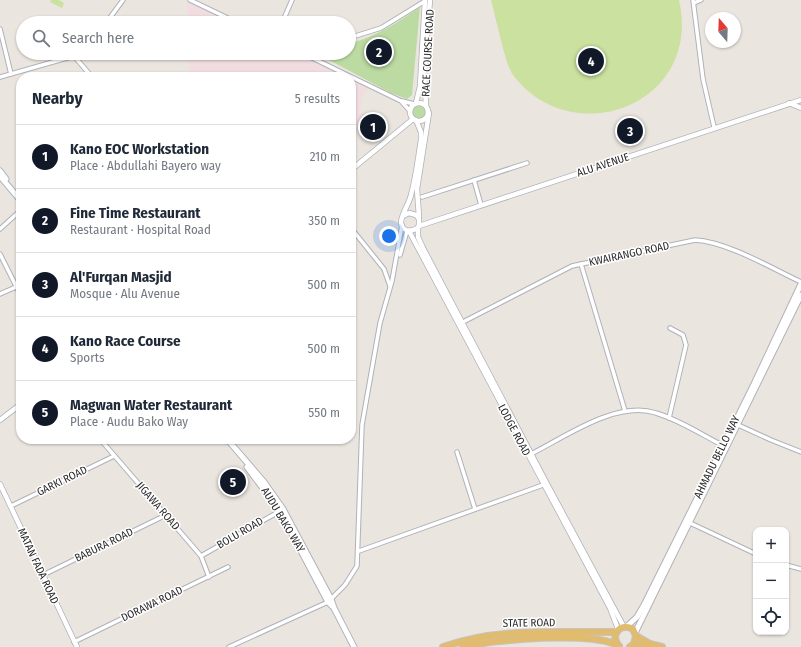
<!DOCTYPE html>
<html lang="en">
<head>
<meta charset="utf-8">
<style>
  :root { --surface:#fff; --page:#f6f6f7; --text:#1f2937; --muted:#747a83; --line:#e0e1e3; --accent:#111827 }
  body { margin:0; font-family:"Fira Sans Condensed",sans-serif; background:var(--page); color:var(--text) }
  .controls { position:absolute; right:12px; bottom:12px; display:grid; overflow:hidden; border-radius:8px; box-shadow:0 1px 3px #0004 }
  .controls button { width:36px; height:36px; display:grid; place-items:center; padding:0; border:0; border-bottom:1px solid var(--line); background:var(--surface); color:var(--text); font:20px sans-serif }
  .compass { position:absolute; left:705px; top:12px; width:36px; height:36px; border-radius:50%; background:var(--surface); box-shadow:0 1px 3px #0004; rotate:341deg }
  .you { position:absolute; left:389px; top:236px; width:14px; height:14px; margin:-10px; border:3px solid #fff; border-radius:50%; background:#1a73e8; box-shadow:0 0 0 6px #1a73e833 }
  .badge { display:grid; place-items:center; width:26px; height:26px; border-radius:50%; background:var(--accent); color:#fff; font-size:13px; font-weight:700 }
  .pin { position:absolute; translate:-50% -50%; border:2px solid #fff; box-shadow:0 1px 4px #0006 }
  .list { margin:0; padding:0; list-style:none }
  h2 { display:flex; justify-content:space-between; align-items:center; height:52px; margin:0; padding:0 16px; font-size:17px }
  h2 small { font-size:13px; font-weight:400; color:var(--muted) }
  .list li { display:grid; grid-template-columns:26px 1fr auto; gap:12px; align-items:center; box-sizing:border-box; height:64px; padding:0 16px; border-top:1px solid var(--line) }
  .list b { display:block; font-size:15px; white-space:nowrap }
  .list p { margin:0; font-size:13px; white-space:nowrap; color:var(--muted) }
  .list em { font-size:13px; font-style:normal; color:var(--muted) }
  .icon { flex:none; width:22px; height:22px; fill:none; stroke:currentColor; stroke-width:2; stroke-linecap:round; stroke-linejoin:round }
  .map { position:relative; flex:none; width:801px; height:647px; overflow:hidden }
  .search { position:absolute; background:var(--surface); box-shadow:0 1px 3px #0004; left:16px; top:16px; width:340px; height:44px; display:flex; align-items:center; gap:10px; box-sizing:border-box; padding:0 14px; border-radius:22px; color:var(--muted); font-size:15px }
  .panel { position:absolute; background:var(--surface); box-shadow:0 1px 3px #0004; left:16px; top:72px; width:340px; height:372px; border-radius:16px }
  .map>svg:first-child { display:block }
  .medical { fill:#f1dde0 }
  .green { fill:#bbdba2 }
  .pitch { fill:#cbe19f }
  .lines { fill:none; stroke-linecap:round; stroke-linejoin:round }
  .minor-casing { stroke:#afb2ba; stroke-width:5.5 }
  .tertiary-casing { stroke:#afb2ba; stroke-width:6 }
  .secondary-casing { stroke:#afb2ba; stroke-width:7 }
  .primary-casing { stroke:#c4c4c4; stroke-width:8 }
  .minor { stroke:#fff; stroke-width:3.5 }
  .tertiary { stroke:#fff; stroke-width:4.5 }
  .secondary { stroke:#fff; stroke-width:5 }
  .primary { stroke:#e1bb6e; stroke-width:6 }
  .labels { text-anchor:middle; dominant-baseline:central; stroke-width:3; stroke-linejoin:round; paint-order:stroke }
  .street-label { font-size:11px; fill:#2b2b2b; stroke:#fff }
</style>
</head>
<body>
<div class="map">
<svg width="801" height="647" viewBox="0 0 801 647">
  <rect width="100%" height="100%" fill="#ebe5df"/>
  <g class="medical">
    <path d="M 187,2 L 213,13 L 234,23 L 188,23 Z"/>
    <path d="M 189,53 L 297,53 L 346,77 L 189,77 Z"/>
    <path d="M 351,80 L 368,88 L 363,95 L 360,113 L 383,119 L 367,140 L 351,125 Z"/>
  </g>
  <g class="green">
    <path d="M 420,7 L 412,95 L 407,99 L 391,93 L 316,53 L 349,53 L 349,43 C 375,38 398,22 420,7 Z"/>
    <circle cx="419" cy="112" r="7"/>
  </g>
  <g class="pitch">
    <path d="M 51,0 L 59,0 L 64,3 L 62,8 L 50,2 Z"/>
    <path d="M 491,0 L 679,0 C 703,105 572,153 513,75 C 506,67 495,14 491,0 Z"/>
  </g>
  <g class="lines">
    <defs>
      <g id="minor">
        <path d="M 190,0 L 238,23"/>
        <path d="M 693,0 L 703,79 L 714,127"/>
        <path d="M 694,3 L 701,0"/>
        <path d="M 106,23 L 123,0"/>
        <path d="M 282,23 L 292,0"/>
        <path d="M 0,29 L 11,74"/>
        <path d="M 349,38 L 381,28 L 425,1"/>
        <path d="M 302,53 L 401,101 L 410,111"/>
        <path d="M 0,77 L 74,56 L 92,77"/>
        <path d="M 402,101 L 414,104"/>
        <path d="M 474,180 L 481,205"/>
        <path d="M 422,197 L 527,163"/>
        <path d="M 351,228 L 384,269 L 390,286"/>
        <path d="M 0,229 L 21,210"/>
        <path d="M 0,254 L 21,296"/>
        <path d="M 400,255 L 407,231"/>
        <path d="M 581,264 L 625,411"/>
        <path d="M 0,294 L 16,287"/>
        <path d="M 463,322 L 572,266 L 695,240 C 728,242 771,268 801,282"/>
        <path d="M 669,418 L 686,345 L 683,335 L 670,328"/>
        <path d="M 736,424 L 771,440 L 801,452"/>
        <path d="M 100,439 L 201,556 L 209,577"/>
        <path d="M 457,452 L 475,509"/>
        <path d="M 531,454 C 565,437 616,400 656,413 C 680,420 702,435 724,446"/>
        <path d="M 11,506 L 114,456"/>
        <path d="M 688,522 L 756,554"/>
        <path d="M 359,551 L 543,485"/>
        <path d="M 201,556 L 280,511"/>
        <path d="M 786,565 L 801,569"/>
        <path d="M 43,575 L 166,515"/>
        <path d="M 74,642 L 228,567"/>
        <path d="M 229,647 L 328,602 L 345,585 L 357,566 L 362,425 L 380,323 L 392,281 L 402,225"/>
      </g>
      <g id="tertiary">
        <circle cx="419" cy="112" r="9"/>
        <path d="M 416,103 L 420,86 L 425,0"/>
        <path d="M 789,103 L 801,108"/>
        <path d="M 426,105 L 424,71 L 430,0"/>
        <path d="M 351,170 L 413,119"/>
        <path d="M 403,216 L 409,213 L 416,215 L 419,219 L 419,226 C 413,233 401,232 401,222 C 402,213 409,204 411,195 C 416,177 418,158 421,140 L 421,132 L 416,120"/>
        <path d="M 419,217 L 417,189 L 429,113"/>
        <path d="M 419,226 L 801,100"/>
        <path d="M 418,228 L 418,237 L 423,248 L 547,484 L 624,627"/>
        <path d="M 409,231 L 610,608 L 618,629"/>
        <path d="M 0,420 L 21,404"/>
        <path d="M 0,484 L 77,647"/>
      </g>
      <g id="secondary">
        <path d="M 0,171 L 6,179"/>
        <path d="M 0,176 L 21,201"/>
        <path d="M 227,439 L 264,482 L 283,509 L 331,599 L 334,608 L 354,647"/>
        <path d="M 247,467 L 280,511 L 328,602 L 332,606"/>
        <path d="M 626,627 L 637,617 L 644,605 L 754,384 L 801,284"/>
        <path d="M 635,633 L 801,295"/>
      </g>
      <g id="primary">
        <path d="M 636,636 L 650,644 L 662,647"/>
        <path d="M 634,644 L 646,647"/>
        <path d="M 618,645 C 610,634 621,622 633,629 L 636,636 L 634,644 L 630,647"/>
        <path d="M 443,647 C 499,627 558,633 616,632"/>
        <path d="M 463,647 C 493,639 594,631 619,646"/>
      </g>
    </defs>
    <use href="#minor" class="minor-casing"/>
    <use href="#tertiary" class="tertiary-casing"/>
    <use href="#secondary" class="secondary-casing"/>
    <use href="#primary" class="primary-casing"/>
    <use href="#minor" class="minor"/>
    <use href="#tertiary" class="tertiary"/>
    <use href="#secondary" class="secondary"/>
    <use href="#primary" class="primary"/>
  </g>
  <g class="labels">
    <g class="street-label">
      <text transform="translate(428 53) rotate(-87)">RACE COURSE ROAD</text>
      <text transform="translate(603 165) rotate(-18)">ALU AVENUE</text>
      <text transform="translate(629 254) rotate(-12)">KWAIRANGO ROAD</text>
      <text transform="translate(514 430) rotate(62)">LODGE ROAD</text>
      <text transform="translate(717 457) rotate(-64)">AHMADU BELLO WAY</text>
      <text transform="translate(62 481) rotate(-26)">GARKI ROAD</text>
      <text transform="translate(158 506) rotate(49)">JIGAWA ROAD</text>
      <text transform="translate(283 520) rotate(59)">AUDU BAKO WAY</text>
      <text transform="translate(240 533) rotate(-30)">BOLU ROAD</text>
      <text transform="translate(104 545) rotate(-26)">BABURA ROAD</text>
      <text transform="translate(38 566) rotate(65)">MATAN FADA ROAD</text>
      <text transform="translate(152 604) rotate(-26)">DORAWA ROAD</text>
      <text transform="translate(529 623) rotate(-1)">STATE ROAD</text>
    </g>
  </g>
</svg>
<div class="controls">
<button>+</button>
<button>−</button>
<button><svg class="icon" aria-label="locate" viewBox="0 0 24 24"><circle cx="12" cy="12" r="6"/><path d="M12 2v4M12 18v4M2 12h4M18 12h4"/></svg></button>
</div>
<svg class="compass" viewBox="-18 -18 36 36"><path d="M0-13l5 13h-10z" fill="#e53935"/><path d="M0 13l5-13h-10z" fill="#747a83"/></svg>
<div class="you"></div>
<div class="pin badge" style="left:373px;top:127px">1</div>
<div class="pin badge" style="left:379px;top:52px">2</div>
<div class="pin badge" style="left:630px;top:131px">3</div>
<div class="pin badge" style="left:591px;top:61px">4</div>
<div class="pin badge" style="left:233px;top:482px">5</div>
<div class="search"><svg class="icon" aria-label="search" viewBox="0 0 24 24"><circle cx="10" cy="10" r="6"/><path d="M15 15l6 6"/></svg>Search here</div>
<section class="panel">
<h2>Nearby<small>5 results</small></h2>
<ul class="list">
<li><span class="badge">1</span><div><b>Kano EOC Workstation</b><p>Place · Abdullahi Bayero way</p></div><em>210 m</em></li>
<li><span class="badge">2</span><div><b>Fine Time Restaurant</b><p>Restaurant · Hospital Road</p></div><em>350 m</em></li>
<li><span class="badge">3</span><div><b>Al'Furqan Masjid</b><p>Mosque · Alu Avenue</p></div><em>500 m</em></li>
<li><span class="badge">4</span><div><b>Kano Race Course</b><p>Sports</p></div><em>500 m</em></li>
<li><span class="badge">5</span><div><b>Magwan Water Restaurant</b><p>Place · Audu Bako Way</p></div><em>550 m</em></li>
</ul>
</section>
</div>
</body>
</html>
